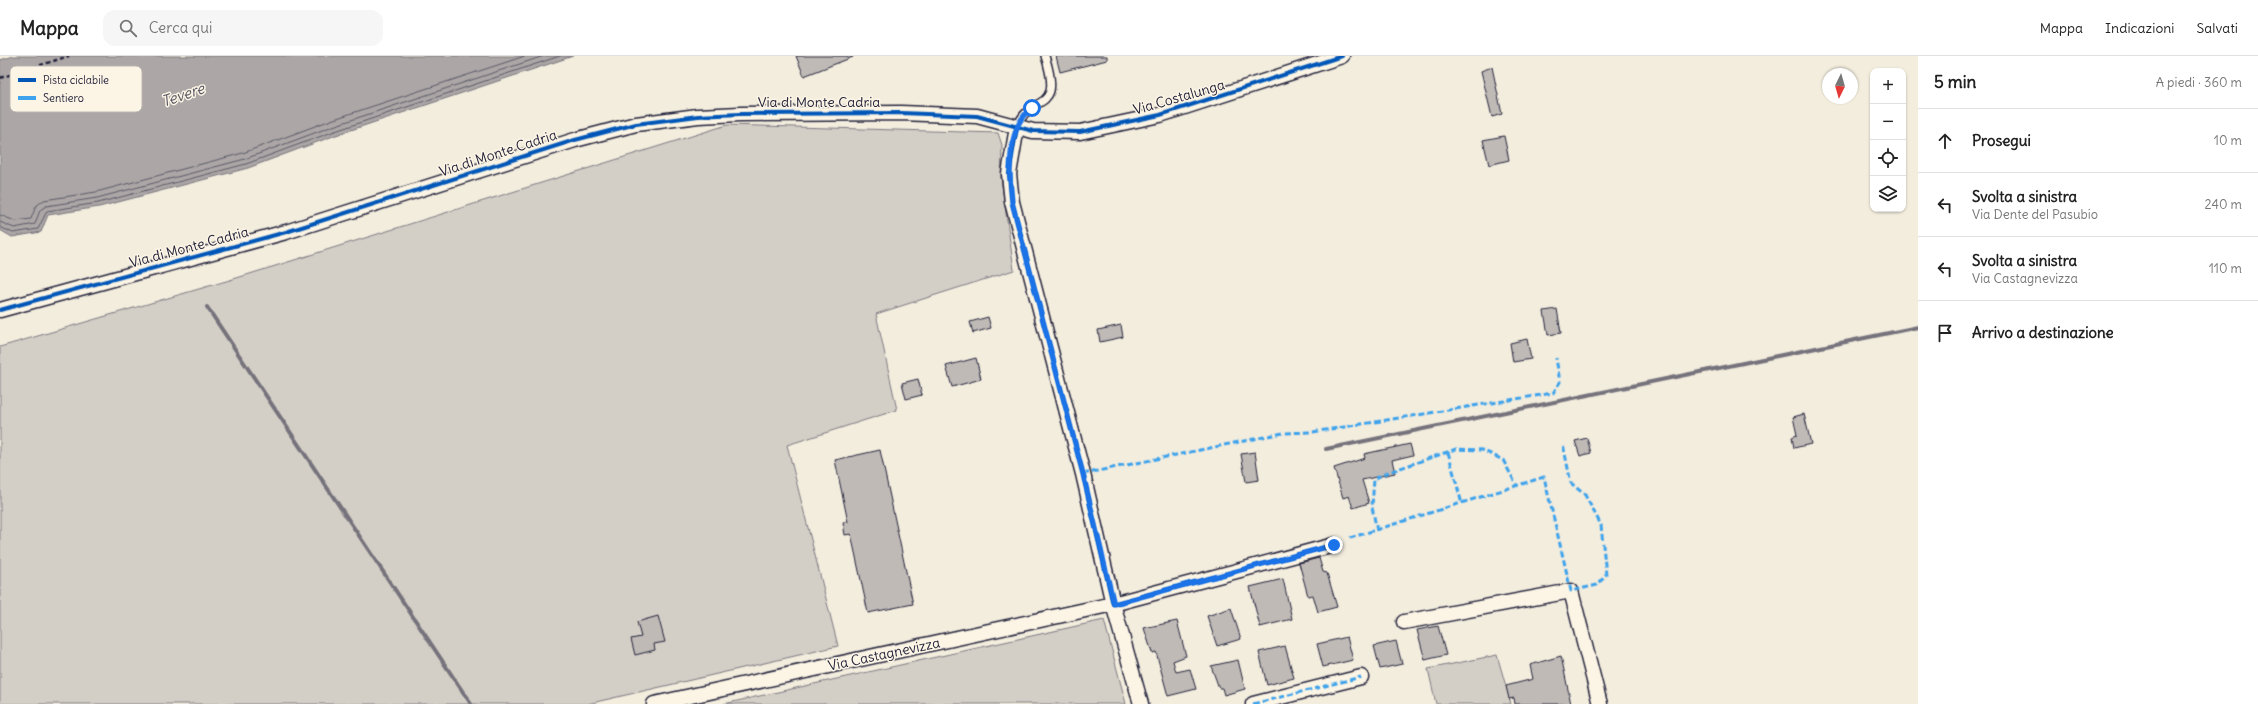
<!DOCTYPE html>
<html lang="it">
<meta charset="utf-8">
<style>
:root{--surface:#fff;--page:#f6f6f6;--text:#222;--muted:#767676;--line:#e0e0e0}
body{margin:0;font-family:Delius,sans-serif;background:var(--page);color:var(--text)}
.controls{position:absolute;right:12px;top:12px;display:grid;overflow:hidden;border-radius:8px;box-shadow:0 1px 3px #0004}
.controls button{width:36px;height:36px;display:grid;place-items:center;padding:0;border:0;border-bottom:1px solid var(--line);background:var(--surface);color:var(--text);font:20px sans-serif}
.compass{position:absolute;left:1822px;top:12px;width:36px;height:36px;border-radius:50%;background:var(--surface);box-shadow:0 1px 3px #0004;rotate:185deg}
.stop{position:absolute;width:12px;height:12px;margin:-9px;border:3px solid #1a73e8;border-radius:50%;background:#fff}
.stop.end{background:#1a73e8;border-color:#fff;box-shadow:0 1px 4px #0008}
.list{margin:0;padding:0;list-style:none}
h2{display:flex;justify-content:space-between;align-items:center;height:52px;margin:0;padding:0 16px;font-size:17px}
h2 small{font-size:13px;font-weight:400;color:var(--muted)}
.list li{display:grid;grid-template-columns:26px 1fr auto;gap:12px;align-items:center;box-sizing:border-box;height:64px;padding:0 16px;border-top:1px solid var(--line)}
.list b{display:block;font-size:15px;white-space:nowrap}
.list p{margin:0;font-size:13px;white-space:nowrap;color:var(--muted)}
.list em{font-size:13px;font-style:normal;color:var(--muted)}
.icon{flex:none;width:22px;height:22px;fill:none;stroke:currentColor;stroke-width:2;stroke-linecap:round;stroke-linejoin:round}
.map{position:relative;flex:none;width:1918px;height:648px;overflow:hidden}
header{display:flex;align-items:center;gap:24px;box-sizing:border-box;height:56px;padding:0 20px;background:var(--surface);border-bottom:1px solid var(--line)}
header strong{font-size:19px}
nav{display:flex;gap:22px;margin-inline-start:auto;font-size:14px}
.search{width:280px;height:36px;background:var(--page);display:flex;align-items:center;gap:10px;box-sizing:border-box;padding:0 14px;border-radius:12px;color:var(--muted);font-size:15px}
main{display:flex}
aside{flex:1;background:var(--surface)}
.map>svg:first-child{display:block}
.green{fill:#d4cfc6;stroke:#7b7880}
.water{fill:#aca7a6;stroke:#75727b}
.lines{fill:none;stroke-linecap:round;stroke-linejoin:round}
.shore{stroke:#595766;stroke-width:1}
.stream{stroke:#75727b;stroke-width:4}
.building{fill:#bfbab6;stroke:#22223b}
.lane-casing{stroke:#22223b;stroke-width:10}
.street-casing{stroke:#22223b;stroke-width:17}
.path{stroke:#22223b;stroke-width:2.5;stroke-dasharray:4 3;stroke-linecap:butt}
.lane{stroke:#fcf5e5;stroke-width:7}
.street{stroke:#fcf5e5;stroke-width:14}
.quiet{stroke:#3ea2ec;stroke-width:3;stroke-dasharray:6 3;stroke-linecap:butt}
.cycleway-casing{stroke:#fcf5e5;stroke-width:6}
.cycleway{stroke:#0057b8;stroke-width:4}
.route{stroke:#1a73e8;stroke-width:5}
.labels{text-anchor:middle;stroke-width:3;stroke-linejoin:round;paint-order:stroke}
.street-label{font-size:14px;fill:#22223b;stroke:#fcf5e5}
.water-label{font-size:15px;font-style:italic;fill:#525160;stroke:#fcf5e5}
.key{fill:#fcf5e5;stroke:#bbb6b2;stroke-width:1}
.key-label{font-size:11px;fill:#22223b}
</style>
<header>
<strong>Mappa</strong>
<div class="search"><svg class="icon" aria-label="search" viewBox="0 0 24 24"><circle cx="10" cy="10" r="6"/><path d="M15 15l6 6"/></svg>Cerca qui</div>
<nav><a>Mappa</a><a>Indicazioni</a><a>Salvati</a></nav>
</header>
<main>
<div class="map">
<svg width="1918" height="648" viewBox="0 0 1918 648">
<rect width="100%" height="100%" fill="#f3edde"/>
<filter id="ink" filterUnits="userSpaceOnUse"><feTurbulence type="fractalNoise" baseFrequency=".025" numOctaves="2"/><feDisplacementMap in="SourceGraphic" scale="8" xChannelSelector="R" yChannelSelector="G"/><feConvolveMatrix kernelMatrix="1 2 1 2 8 2 1 2 1" color-interpolation-filters="sRGB"/></filter>
<g filter="url(#ink)">
<g class="green">
<polygon points="727,69 998,77 1002,89 1001,122 1014,214 876,258 897,354 787,389 838,590 587,648 0,648 0,291 240,221"/>
<polygon points="1104,564 1126,648 724,648 728,647"/>
<polygon points="1497,599 1511,648 1436,648 1428,613"/>
</g>
<polygon class="water" points="14,0 573,0 336,79 248,112 99,151 48,159 41,176 12,181 0,174 0,4"/>
<g class="lines">
<g class="shore">
<polyline points="0,159 15,165 31,163 36,150 44,144 96,136 243,97 331,64 525,0"/>
<polyline points="0,166 14,172 35,168 40,154 46,150 97,142 245,103 333,70 544,0"/>
<polyline points="0,171 13,177 38,173 47,155 98,147 246,108 335,75 560,0"/>
</g>
<g class="stream">
<polyline points="207,251 471,648"/>
<polyline points="1326,393 1918,271"/>
</g>
</g>
<g class="building">
<polygon points="796,0 853,0 853,1 804,20"/>
<polygon points="1056,0 1107,0 1107,4 1060,16"/>
<polygon points="1492,11 1502,58 1492,61 1481,15"/>
<polygon points="1504,80 1509,104 1489,109 1483,84"/>
<polygon points="1557,253 1561,277 1548,279 1544,255"/>
<polygon points="988,261 991,272 973,277 970,266"/>
<polygon points="1121,269 1123,281 1100,286 1098,274"/>
<polygon points="1527,283 1531,303 1513,306 1510,287"/>
<polygon points="976,302 981,323 952,331 946,310"/>
<polygon points="918,323 922,339 906,343 902,327"/>
<polygon points="1804,358 1811,388 1794,392 1792,381 1797,379 1793,361"/>
<polygon points="1587,382 1591,397 1580,400 1575,385"/>
<polygon points="1410,388 1413,399 1392,404 1395,417 1362,424 1369,447 1353,452 1349,440 1343,442 1334,412 1365,402 1364,398"/>
<polygon points="880,394 913,548 868,557 851,478 845,479 843,467 848,466 835,404"/>
<polygon points="1255,396 1259,424 1246,426 1241,398"/>
<polygon points="1319,502 1323,516 1327,517 1337,551 1318,556 1313,539 1308,540 1299,507"/>
<polygon points="1283,523 1292,563 1260,571 1250,531"/>
<polygon points="1231,552 1241,583 1217,590 1207,560"/>
<polygon points="658,560 665,586 654,588 655,594 635,599 631,583 641,581 637,566"/>
<polygon points="1177,565 1186,600 1173,605 1176,616 1190,613 1196,633 1168,640 1156,596 1152,597 1144,572"/>
<polygon points="1438,570 1446,599 1425,604 1417,574"/>
<polygon points="1347,581 1353,604 1323,611 1317,588"/>
<polygon points="1396,585 1402,608 1380,613 1374,590"/>
<polygon points="1285,590 1294,622 1267,629 1259,596"/>
<polygon points="1561,600 1571,648 1515,648 1514,642 1509,643 1506,630 1533,623 1530,609"/>
<polygon points="1238,604 1245,633 1224,639 1222,632 1219,632 1211,610"/>
</g>
<g class="lines">
<defs>
<path id="lane" d="M1017,71c14,-36 47,-11 28,-71"/>
<g id="street">
<polyline points="1017,71 1009,118 1012,146 1083,418 1113,548 1334,489"/>
<polyline points="0,254 286,176 575,84 636,68 698,60 740,58 901,57 977,60 1033,75 1080,76 1160,59 1342,0"/>
<polyline points="1404,566 1571,535 1600,648"/>
<polyline points="654,648 1113,548 1141,648"/>
<polyline points="1253,648 1361,621"/>
</g>
</defs>
<use href="#lane" class="lane-casing"/>
<use href="#street" class="street-casing"/>
<polyline class="path" points="0,22 69,0"/>
<use href="#lane" class="lane"/>
<use href="#street" class="street"/>
<g class="quiet">
<polyline points="1448,396 1462,448"/>
<polyline points="1083,418 1283,377 1313,376 1553,337 1560,326 1556,302"/>
<polyline points="1377,475 1372,451 1374,423 1386,417 1456,393 1482,394 1503,404 1517,430"/>
<polyline points="1350,482 1544,421 1571,535 1597,529 1606,519 1601,469 1585,439 1571,427 1563,388"/>
<polyline points="1253,648 1361,621"/>
</g>
<defs>
<g id="cycleway">
<polyline points="1017,71 1009,118 1012,146 1083,418 1113,548 1334,489"/>
<polyline points="0,254 286,176 575,84 636,68 698,60 740,58 901,57 977,60 1033,75 1080,76 1160,59 1342,0"/>
</g>
</defs>
<use href="#cycleway" class="cycleway-casing"/>
<use href="#cycleway" class="cycleway"/>
</g>
</g>
<g class="lines" filter="url(#ink)">
<path class="route" d="M1032,52c-26,18 -23,66 -20,94l71,272 31,130 220,-59"/>
</g>
<g class="labels">
<g class="street-label">
<text transform="translate(1179 41) rotate(-16)" y="5">Via Costalunga</text>
<text x="819" y="51">Via di Monte Cadria</text>
<text transform="translate(498 97) rotate(-18)" y="5">Via di Monte Cadria</text>
<text transform="translate(189 191) rotate(-15)" y="5">Via di Monte Cadria</text>
<text transform="translate(884 598) rotate(-12)" y="5">Via Castagnevizza</text>
</g>
<g class="water-label">
<text transform="translate(183 39) rotate(-19)" y="5">Tevere</text>
</g>
</g>
<rect x="10" y="10" width="132" height="46" rx="6" class="key"/>
<rect x="18" y="22" width="18" height="4" fill="#0057b8"/>
<rect x="18" y="40" width="18" height="4" fill="#3ea2ec"/>
<g class="key-label">
<text x="43" y="28">Pista ciclabile</text>
<text x="43" y="46">Sentiero</text>
</g>
</svg>
<div class="controls">
<button>+</button>
<button>−</button>
<button><svg class="icon" aria-label="locate" viewBox="0 0 24 24"><circle cx="12" cy="12" r="6"/><path d="M12 2v4M12 18v4M2 12h4M18 12h4"/></svg></button>
<button><svg class="icon" aria-label="layers" viewBox="0 0 24 24"><path d="M12 4l9 5-9 5-9-5zM3 14l9 5 9-5"/></svg></button>
</div>
<svg class="compass" viewBox="-18 -18 36 36"><path d="M0-13l5 13h-10z" fill="#e53935"/><path d="M0 13l5-13h-10z" fill="#767676"/></svg>
<div class="stop" style="left:1032px;top:52px"></div>
<div class="stop end" style="left:1334px;top:489px"></div>
</div>
<aside>
<h2>5 min<small>A piedi · 360 m</small></h2>
<ul class="list">
<li><svg class="icon" aria-label="ahead" viewBox="0 0 24 24"><path d="M12 20V5M6 11l6-6 6 6"/></svg><div><b>Prosegui</b></div><em>10 m</em></li>
<li><svg class="icon" aria-label="left" viewBox="0 0 24 24"><path d="M17 20v-9H6M10 6l-5 5 5 5"/></svg><div><b>Svolta a sinistra</b><p>Via Dente del Pasubio</p></div><em>240 m</em></li>
<li><svg class="icon" aria-label="left" viewBox="0 0 24 24"><path d="M17 20v-9H6M10 6l-5 5 5 5"/></svg><div><b>Svolta a sinistra</b><p>Via Castagnevizza</p></div><em>110 m</em></li>
<li><svg class="icon" aria-label="arrive" viewBox="0 0 24 24"><path d="M6 21V4h12l-3 4 3 4H6"/></svg><div><b>Arrivo a destinazione</b></div></li>
</ul>
</aside>
</main>
